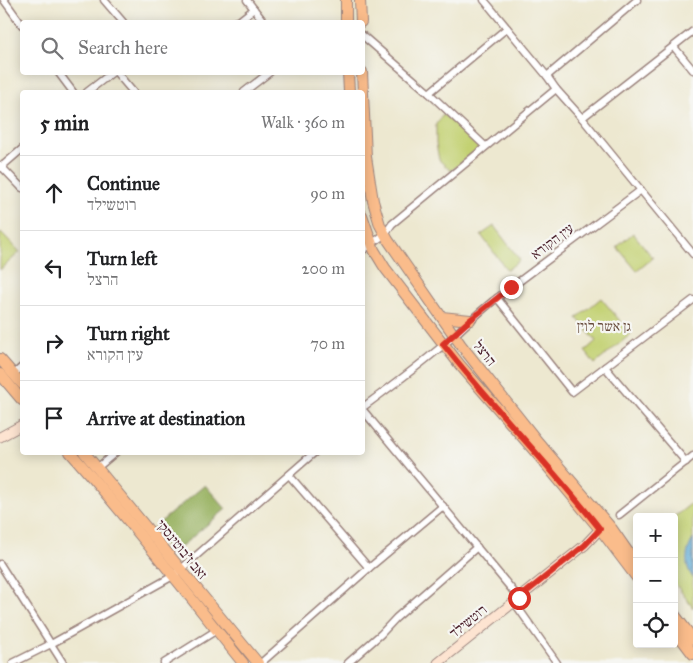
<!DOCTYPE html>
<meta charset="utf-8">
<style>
:root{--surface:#fff;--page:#f6f6f6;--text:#202124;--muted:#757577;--line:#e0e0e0}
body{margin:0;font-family:"IM FELL Great Primer","Frank Ruhl Libre",serif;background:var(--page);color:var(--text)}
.controls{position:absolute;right:15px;bottom:15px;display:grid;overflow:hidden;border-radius:5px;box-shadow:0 2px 12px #0003}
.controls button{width:45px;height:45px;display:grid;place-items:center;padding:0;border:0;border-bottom:1px solid var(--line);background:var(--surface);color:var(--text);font:25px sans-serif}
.stop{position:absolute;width:15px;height:15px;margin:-11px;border:4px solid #d93025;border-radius:50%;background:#fff}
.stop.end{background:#d93025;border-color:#fff;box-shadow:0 1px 5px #0008}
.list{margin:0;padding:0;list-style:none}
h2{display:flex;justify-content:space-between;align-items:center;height:65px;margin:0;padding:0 20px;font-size:21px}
h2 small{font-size:16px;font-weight:400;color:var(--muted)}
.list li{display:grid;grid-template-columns:32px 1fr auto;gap:15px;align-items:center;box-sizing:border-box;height:75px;padding:0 20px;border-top:1px solid var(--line)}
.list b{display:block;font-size:19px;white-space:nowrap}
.list p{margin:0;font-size:16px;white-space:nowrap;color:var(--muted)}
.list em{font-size:16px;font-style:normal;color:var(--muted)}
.icon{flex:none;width:28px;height:28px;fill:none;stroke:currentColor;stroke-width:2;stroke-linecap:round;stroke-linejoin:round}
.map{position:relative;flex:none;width:693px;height:663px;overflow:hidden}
.search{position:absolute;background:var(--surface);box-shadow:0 2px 12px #0003;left:20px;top:20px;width:345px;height:55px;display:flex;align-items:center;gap:12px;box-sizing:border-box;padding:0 18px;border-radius:5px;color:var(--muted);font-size:19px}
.panel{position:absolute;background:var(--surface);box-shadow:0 2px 12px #0003;left:20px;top:90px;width:345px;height:365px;border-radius:5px}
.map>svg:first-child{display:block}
.green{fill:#c3d172;stroke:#86784e}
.forest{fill:#9ab364;stroke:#726948}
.water{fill:#5aa9d4;stroke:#526480}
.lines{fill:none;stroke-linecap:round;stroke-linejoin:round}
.street-casing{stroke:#9c847e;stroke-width:9}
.secondary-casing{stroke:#9c847e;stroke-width:11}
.primary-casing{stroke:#9c847e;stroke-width:12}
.street{stroke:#fff;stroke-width:6}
.secondary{stroke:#fde4d1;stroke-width:9}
.primary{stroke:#fabc8b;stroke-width:10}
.route{stroke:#d93025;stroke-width:6}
.labels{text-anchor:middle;stroke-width:4.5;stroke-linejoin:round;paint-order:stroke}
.street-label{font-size:14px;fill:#4a1f2b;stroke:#f6f6f2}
.park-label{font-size:14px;fill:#684c3d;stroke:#f6f6f2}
</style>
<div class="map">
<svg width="693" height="663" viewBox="0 0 693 663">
<rect width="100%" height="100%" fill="#f6f6f2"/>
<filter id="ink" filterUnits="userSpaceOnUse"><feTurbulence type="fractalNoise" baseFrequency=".02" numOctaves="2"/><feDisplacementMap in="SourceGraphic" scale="10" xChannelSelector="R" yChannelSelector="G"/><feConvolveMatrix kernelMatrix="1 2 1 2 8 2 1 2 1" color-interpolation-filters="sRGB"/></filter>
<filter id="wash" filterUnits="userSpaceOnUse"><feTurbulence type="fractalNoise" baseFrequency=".0096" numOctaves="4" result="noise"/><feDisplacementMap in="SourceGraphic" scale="20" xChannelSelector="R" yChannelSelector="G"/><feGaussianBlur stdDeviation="1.12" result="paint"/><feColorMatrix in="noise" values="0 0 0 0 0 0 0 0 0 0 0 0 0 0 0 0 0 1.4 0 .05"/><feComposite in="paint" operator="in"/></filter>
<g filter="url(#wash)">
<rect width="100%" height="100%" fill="#ede8d0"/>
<g class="green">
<polygon points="443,115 457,124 480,147 451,171 439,160 436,143 436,124"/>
<polygon points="494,226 520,260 507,270 481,235"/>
<polygon points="1,232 20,252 0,270 0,234"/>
<polygon points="633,233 653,258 637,271 617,247"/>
<polygon points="601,298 631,334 595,364 585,351 596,341 577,318"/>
<polygon points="693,502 693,608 674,582 674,517"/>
</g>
<polygon class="forest" points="205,485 226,509 172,554 152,529"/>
<path class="water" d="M693,539v39c-9,-13 -8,-25 0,-39z"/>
</g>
<g filter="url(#ink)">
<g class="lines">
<defs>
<g id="street">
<polyline points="4,0 22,25"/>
<polyline points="104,0 123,22"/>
<polyline points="247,0 264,22"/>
<polyline points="484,0 547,76 556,89 582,118 693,254"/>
<polyline points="235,22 240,20 254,9"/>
<polyline points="362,35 429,93 485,146"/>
<polyline points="674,47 693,70"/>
<polyline points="58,72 73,92"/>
<polyline points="116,72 133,92"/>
<polyline points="547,76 637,0"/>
<polyline points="87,92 113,72"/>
<polyline points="244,92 270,72"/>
<polyline points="429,93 507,28"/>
<polyline points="582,118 693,31"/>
<polyline points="0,165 22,188"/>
<polyline points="0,168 22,149"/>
<polyline points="362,251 385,234 392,224 556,89"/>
<polyline points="497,298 572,392 693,300"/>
<polyline points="605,367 686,462"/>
<polyline points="14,374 22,367"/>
<path d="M362,408c32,-24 64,-47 93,-73 12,-12 25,-23 38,-34l148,-111"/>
<polyline points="362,409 519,598"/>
<polyline points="97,468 116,452"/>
<polyline points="289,475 369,568"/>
<polyline points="619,515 693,456"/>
<polyline points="0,564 63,663"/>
<polyline points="514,602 557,663"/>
<polyline points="13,663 51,644 173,576 315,452"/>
<polyline points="164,663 217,630"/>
<polyline points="261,663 369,568 443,506"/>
<polyline points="348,663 381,634 396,618 477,547"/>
</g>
<g id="secondary">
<polyline points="0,437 22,425"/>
<polyline points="438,663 585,545 600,529"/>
</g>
<g id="primary">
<polyline points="346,0 346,22"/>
<polyline points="360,0 361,22"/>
<polyline points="348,72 349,92"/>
<polyline points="362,72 366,157 373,201 380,225 388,240 461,345 538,442 612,529 637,565"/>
<polyline points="362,215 374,250 385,268 439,338 460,365 538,455 603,533 637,578"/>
<polyline points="442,317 470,320"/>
<polyline points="0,359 22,384"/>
<polyline points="0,374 22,400"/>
<path d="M70,452c60,68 116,140 173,211"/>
<polyline points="84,452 258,663"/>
<polyline points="674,614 693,639"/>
<polyline points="674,629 693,654"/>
</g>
</defs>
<use href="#street" class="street-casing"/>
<use href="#secondary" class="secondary-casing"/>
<use href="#primary" class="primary-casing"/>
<use href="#street" class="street"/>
<use href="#secondary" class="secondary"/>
<use href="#primary" class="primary"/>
</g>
</g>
<g class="lines" filter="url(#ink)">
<path class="route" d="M511,287l-41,33 -27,24c50,64 107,121 157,185l-15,16 -66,53"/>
</g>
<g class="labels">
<g class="street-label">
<text transform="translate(552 241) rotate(-37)" y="5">עין הקורא</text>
<text transform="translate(485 353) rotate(52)" y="5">הרצל</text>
<text transform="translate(182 549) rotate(51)" y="5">זאב ז'בוטינסקי</text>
<text transform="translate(468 621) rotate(-39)" y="5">רוטשילד</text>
</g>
<g class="park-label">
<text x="604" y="331">גן אשר לוין</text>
</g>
</g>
</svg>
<div class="controls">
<button>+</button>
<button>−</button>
<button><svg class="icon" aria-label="locate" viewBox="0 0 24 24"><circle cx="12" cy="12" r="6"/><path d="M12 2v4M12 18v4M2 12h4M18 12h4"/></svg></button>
</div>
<div class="stop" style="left:519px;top:598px"></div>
<div class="stop end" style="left:511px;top:287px"></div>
<div class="search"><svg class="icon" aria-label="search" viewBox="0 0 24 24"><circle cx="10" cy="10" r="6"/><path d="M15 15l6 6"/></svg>Search here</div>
<section class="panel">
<h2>5 min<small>Walk · 360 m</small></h2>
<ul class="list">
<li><svg class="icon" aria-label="ahead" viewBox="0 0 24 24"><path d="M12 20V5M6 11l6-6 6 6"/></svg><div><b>Continue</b><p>רוטשילד</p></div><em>90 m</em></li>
<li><svg class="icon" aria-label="left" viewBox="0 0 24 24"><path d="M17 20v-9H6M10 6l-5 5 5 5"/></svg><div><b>Turn left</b><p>הרצל</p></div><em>200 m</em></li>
<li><svg class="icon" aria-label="right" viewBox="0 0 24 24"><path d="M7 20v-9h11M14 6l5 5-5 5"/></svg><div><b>Turn right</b><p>עין הקורא</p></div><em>70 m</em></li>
<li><svg class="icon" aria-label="arrive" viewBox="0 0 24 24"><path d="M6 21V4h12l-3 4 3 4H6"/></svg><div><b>Arrive at destination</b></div></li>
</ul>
</section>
</div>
